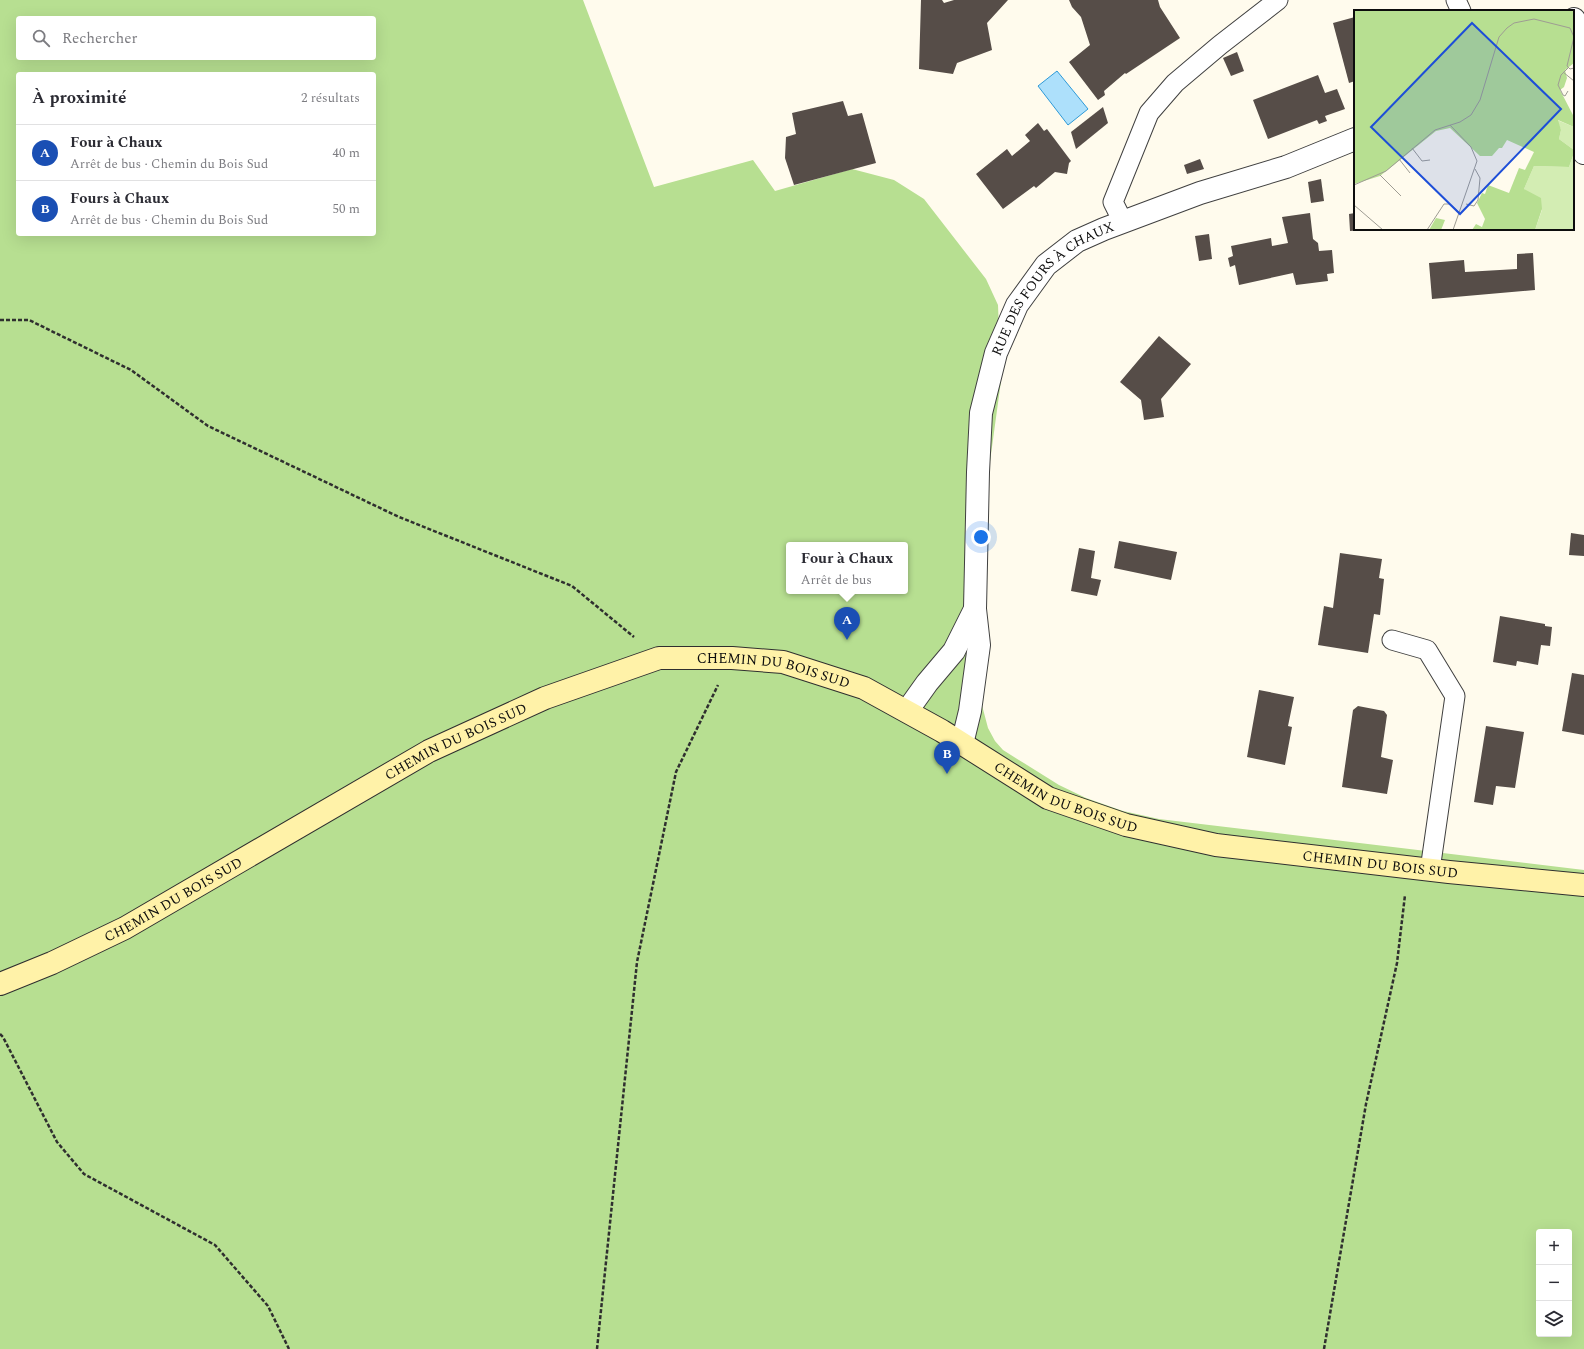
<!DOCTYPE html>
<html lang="fr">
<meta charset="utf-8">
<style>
:root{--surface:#fff;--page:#f7f7f7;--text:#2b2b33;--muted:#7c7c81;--line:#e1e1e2;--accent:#0f766e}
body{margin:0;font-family:Spectral,serif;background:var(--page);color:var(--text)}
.controls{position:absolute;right:12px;bottom:12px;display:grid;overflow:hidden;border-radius:4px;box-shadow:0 4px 16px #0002}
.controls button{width:36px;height:36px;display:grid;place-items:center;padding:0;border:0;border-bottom:1px solid var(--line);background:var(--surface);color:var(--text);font:20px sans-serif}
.you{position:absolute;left:981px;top:537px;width:14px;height:14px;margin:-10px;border:3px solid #fff;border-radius:50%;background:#1a73e8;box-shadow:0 0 0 6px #1a73e833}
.badge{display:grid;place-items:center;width:26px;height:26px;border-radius:50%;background:var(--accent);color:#fff;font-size:13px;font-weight:700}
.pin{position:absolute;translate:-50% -33px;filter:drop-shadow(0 1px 2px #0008)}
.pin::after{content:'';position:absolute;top:21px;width:14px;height:12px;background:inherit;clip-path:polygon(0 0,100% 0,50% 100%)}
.popup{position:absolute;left:786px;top:542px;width:122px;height:52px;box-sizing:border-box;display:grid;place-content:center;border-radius:4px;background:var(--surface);filter:drop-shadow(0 1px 3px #0005);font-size:13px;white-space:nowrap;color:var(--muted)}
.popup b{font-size:15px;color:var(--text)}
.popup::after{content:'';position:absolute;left:50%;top:100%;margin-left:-8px;border:8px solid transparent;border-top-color:var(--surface)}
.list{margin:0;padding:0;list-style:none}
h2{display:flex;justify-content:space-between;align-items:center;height:52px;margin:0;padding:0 16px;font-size:17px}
h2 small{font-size:13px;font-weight:400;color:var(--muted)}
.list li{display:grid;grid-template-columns:26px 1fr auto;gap:12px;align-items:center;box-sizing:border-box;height:56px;padding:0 16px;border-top:1px solid var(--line)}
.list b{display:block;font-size:15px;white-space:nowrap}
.list p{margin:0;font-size:13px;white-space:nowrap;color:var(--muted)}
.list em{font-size:13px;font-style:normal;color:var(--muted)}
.icon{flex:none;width:22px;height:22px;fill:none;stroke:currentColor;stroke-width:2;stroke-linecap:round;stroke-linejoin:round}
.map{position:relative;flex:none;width:1584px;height:1349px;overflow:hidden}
.search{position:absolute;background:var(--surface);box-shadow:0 4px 16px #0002;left:16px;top:16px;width:360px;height:44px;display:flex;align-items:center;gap:10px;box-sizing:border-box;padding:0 14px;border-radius:4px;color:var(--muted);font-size:15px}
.panel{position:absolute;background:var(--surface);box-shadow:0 4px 16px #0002;left:16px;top:72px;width:360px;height:164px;border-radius:4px}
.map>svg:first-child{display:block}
.forest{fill:#b7df91;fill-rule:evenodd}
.water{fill:#ade0fb;stroke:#2e9ad8}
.building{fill:#564d48}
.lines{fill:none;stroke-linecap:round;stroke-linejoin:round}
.lane-casing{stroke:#404040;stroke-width:21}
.street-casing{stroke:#404040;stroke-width:24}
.secondary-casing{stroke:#2f2f2f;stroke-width:24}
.path{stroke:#2f2f2f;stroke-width:2.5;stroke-dasharray:4 2;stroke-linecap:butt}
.lane{stroke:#fff;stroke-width:19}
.street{stroke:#fff;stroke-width:22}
.secondary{stroke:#fff2a8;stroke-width:22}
.labels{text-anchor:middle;stroke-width:4;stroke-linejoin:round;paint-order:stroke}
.street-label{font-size:14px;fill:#0d0d0d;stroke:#fff}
.inset-road{fill:none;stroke:#9e9c93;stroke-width:1}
.view{fill:#1d4ed8;fill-opacity:0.15;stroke:#1d4ed8;stroke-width:2}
.inset-edge{fill:none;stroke:#0d0d0d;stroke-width:2}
</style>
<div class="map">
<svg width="1584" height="1349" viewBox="0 0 1584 1349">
<rect width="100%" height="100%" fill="#fffbed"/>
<path class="forest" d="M0,0h583l71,187 99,-27 22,31 77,-22 42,11 30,19 62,80 12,26 3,76 -19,139 -3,174 9,34 7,13 8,9 56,35 27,13 37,13 36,8 425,51v479h-1584zM18,18h356v40h-356zM18,74h356v160h-356zM789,545h116v46h-116zM1539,1232h30v102h-30z"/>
<polygon class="water" points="1057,71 1088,109 1068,125 1038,86"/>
<g class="building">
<polygon points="921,0 942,0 944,3 954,0 1008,0 987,23 992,50 957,63 953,74 919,69"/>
<polygon points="1069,0 1158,0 1160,7 1180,38 1126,74 1125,73 1104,91 1105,95 1098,100 1069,62 1090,45 1081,17 1072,7"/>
<polygon points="1355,17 1355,81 1349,83 1333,23"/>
<polygon points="1237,52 1244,71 1231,76 1223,58"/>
<polygon points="1318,75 1325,93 1337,89 1345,109 1325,116 1327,121 1319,124 1317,120 1268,139 1253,100"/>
<polygon points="843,101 848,116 862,113 876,163 794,185 785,158 786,137 796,134 792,113"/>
<polygon points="1103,107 1108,123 1076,149 1071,132"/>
<polygon points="1038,123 1044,131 1047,129 1071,161 1069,163 1067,174 1055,172 1036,188 1034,186 1003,209 976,174 1007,149 1012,156 1030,141 1025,135"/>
<polygon points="1200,159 1204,169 1187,174 1184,165"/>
<polygon points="1321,179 1324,201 1311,203 1308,182"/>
<polygon points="1310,213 1313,239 1318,243 1319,251 1332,250 1334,273 1327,274 1328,281 1296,285 1293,273 1239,285 1235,265 1230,267 1228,258 1233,256 1231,246 1271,238 1272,246 1288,243 1282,217"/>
<polygon points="1355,213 1355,229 1364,230 1350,231 1349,214"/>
<polygon points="1209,234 1212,259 1199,261 1195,236"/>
<polygon points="1533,253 1535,290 1432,299 1429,263 1464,260 1465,272 1517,269 1517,254"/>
<polygon points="1159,336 1191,364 1161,399 1164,417 1144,420 1141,400 1120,382"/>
<polygon points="1571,533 1584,535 1584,556 1569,555"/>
<polygon points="1119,541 1177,552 1171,580 1114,568"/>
<polygon points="1079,548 1095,551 1091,578 1101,580 1097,596 1071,591"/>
<polygon points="1340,553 1382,559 1379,578 1384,579 1380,615 1374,614 1368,653 1318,645 1324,606 1333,608"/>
<polygon points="1500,616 1545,624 1545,626 1552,627 1550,646 1541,645 1538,665 1517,661 1516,666 1493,662"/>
<polygon points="1572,673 1584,675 1584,735 1562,731"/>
<polygon points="1259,690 1294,697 1288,726 1292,727 1285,765 1247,757"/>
<polygon points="1358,706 1384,711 1387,715 1381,757 1393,760 1387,794 1342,787 1353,710"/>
<polygon points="1486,726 1524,732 1515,788 1496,786 1493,805 1474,802"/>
</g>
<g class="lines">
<defs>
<g id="lane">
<polyline points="1456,0 1461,11"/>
<polyline points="1123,222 1113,202 1149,113 1175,83 1220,45 1278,0"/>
<polyline points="1392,640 1427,650 1455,696 1430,870"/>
</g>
<g id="street">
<polyline points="1574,19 1583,38 1582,74 1575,102 1575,126 1582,149 1584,153"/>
<polyline points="907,711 927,683 954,651 975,609"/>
<path id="s1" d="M962,744l8,-33 9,-66 -4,-36 3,-137 3,-59 15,-60 21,-48 29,-40 31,-24 27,-12 96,-36 86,-26 69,-28"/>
</g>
<g id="secondary">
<path id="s2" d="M0,984l52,-21 73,-35 304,-177 116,-53 114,-40h73l51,4 81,26 78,43 106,67 78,27 90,20 233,27 135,13"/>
</g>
</defs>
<use href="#lane" class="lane-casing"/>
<use href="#street" class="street-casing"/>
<use href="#secondary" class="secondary-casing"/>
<g class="path">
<polyline points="0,320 29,320 131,370 208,426 399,517 572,586 634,637"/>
<polyline points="0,1034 3,1037 57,1142 84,1174 215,1245 268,1306 289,1349"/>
<polyline points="597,1349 637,962 676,772 718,685"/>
<polyline points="1324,1349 1366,1104 1397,963 1405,895"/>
</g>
<use href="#lane" class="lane"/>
<use href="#street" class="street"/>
<use href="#secondary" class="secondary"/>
</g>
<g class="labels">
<g class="street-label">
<text dy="5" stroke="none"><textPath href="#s1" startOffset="484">RUE DES FOURS À CHAUX</textPath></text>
<text dy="5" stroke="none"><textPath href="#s2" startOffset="853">CHEMIN DU BOIS SUD</textPath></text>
<text dy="5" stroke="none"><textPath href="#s2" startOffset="517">CHEMIN DU BOIS SUD</textPath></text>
<text dy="5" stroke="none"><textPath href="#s2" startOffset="1177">CHEMIN DU BOIS SUD</textPath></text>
<text dy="5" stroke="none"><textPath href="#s2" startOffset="1501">CHEMIN DU BOIS SUD</textPath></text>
<text dy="5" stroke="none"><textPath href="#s2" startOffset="193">CHEMIN DU BOIS SUD</textPath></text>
</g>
</g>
<g transform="translate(1354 10)">
<rect width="220" height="220" fill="#fffbed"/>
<path d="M203,110l17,7v23l-15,-11 2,-9zM220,143v77h-39l7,-20 -18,-21 10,-23 35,1z" fill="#d3edb3"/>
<path d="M0,0h220v53l-9,7 2,8 -3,9 -4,3 14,27v10l-16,-7 3,10 -2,9 15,11v3l-5,14 -35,-1 -10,23 17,9 1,11 -7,21h-63l4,-6 6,3 3,-8 -8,-16 5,-10 3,1 3,-9 21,8 10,-25 6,2 9,-18 -27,-12 -5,8h-3l-7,8h-12l-30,-28 -14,3 -56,45 -26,8zM82,208l9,2 -4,10h-12z" fill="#b7df91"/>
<path class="inset-road" d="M214,58l-7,7 -3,10 5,10 2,1 3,-5M209,62l11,9M96,115l21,22 6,14 -24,69M58,138l10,13 8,-1M45,149l11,14M26,165l21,21M0,175l32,-14 49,-41 25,-8 11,-7 9,-15 19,-63 8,-9 7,-5 20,-4 36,9 4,9 -7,29 3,3 4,-1M112,194l8,2 4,-6 2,-22 -5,-9M0,195l29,25M73,220l17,-26h6l9,8"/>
<path class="view" d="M118,13l89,86 -101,105 -89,-87z"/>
<rect width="220" height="220" class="inset-edge"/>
</g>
</svg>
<div class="controls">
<button>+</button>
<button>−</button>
<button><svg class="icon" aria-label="layers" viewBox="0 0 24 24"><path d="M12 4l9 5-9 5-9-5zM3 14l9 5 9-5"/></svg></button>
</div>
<div class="you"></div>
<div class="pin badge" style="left:847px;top:640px;background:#1a4fb4">A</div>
<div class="popup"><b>Four à Chaux</b>Arrêt de bus</div>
<div class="pin badge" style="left:947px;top:774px;background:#1a4fb4">B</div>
<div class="search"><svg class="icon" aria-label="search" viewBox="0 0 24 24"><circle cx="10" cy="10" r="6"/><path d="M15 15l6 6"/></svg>Rechercher</div>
<section class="panel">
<h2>À proximité<small>2 résultats</small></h2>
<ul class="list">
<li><span class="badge" style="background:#1a4fb4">A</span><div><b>Four à Chaux</b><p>Arrêt de bus · Chemin du Bois Sud</p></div><em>40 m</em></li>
<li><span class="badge" style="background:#1a4fb4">B</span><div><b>Fours à Chaux</b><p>Arrêt de bus · Chemin du Bois Sud</p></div><em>50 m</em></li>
</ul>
</section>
</div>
